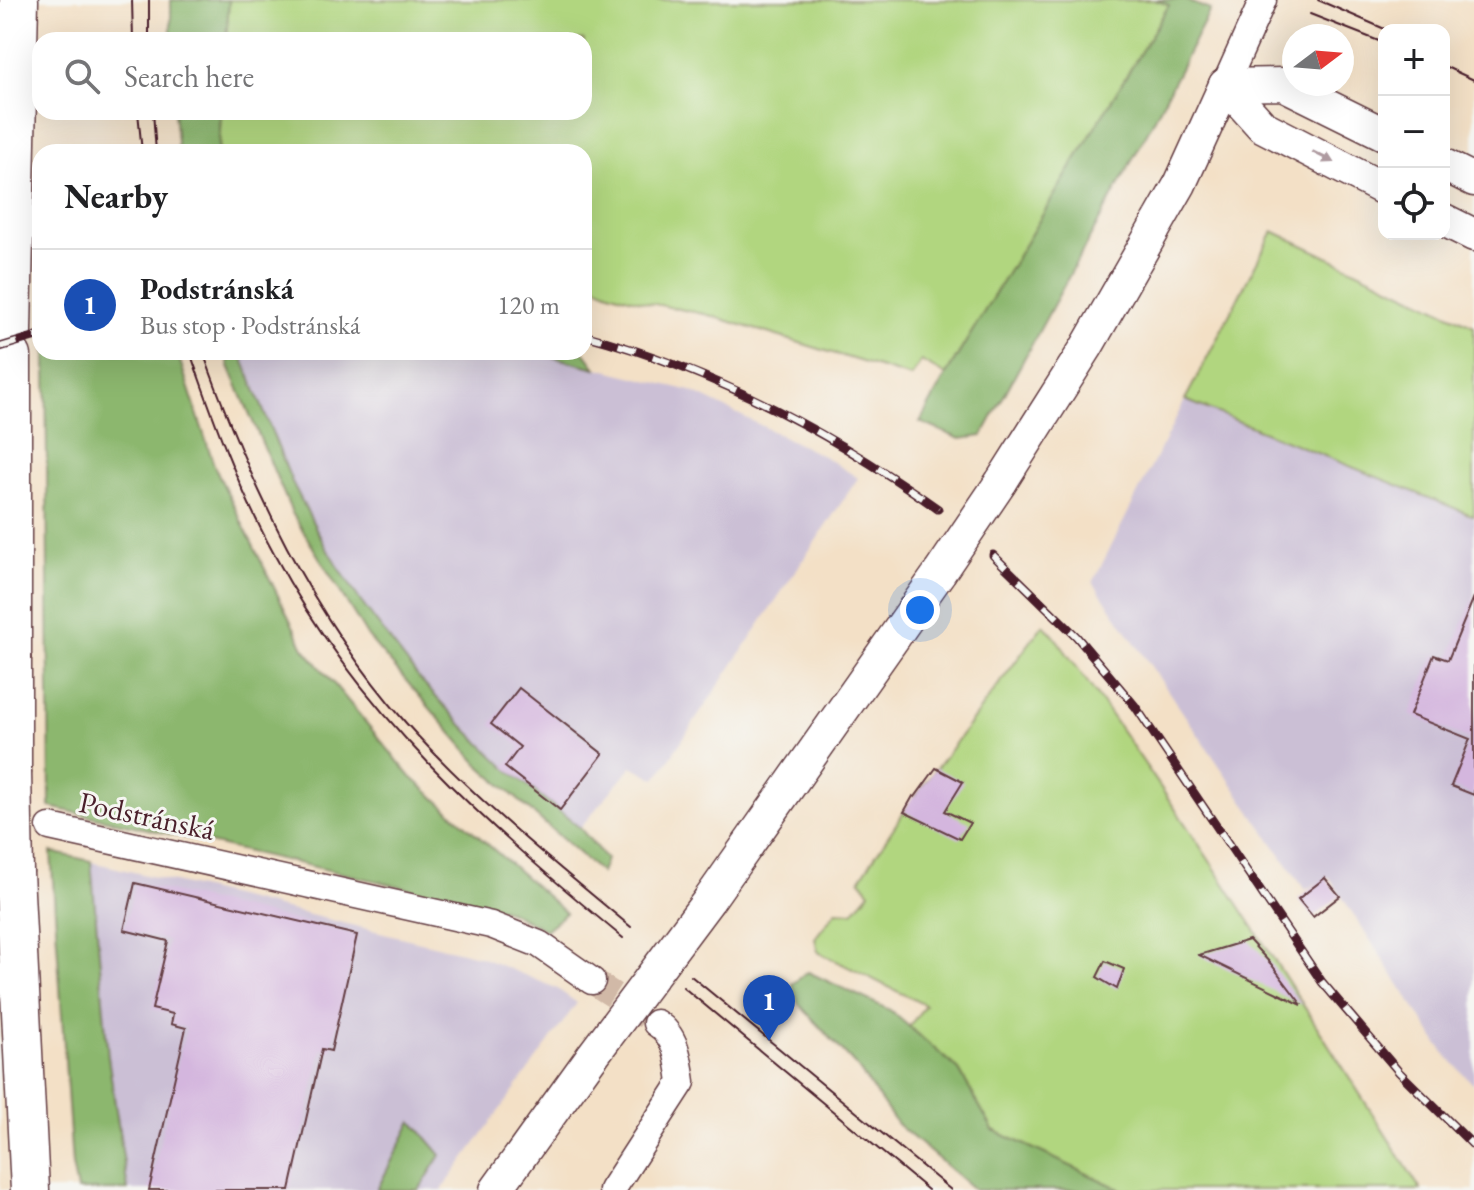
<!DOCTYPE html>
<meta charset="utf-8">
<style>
:root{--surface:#fff;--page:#f6f6f6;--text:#202124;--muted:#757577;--line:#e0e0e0;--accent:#d1495b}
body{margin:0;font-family:"EB Garamond",serif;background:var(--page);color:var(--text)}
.controls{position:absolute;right:24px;top:24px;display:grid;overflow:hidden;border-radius:16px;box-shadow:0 8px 32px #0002}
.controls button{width:72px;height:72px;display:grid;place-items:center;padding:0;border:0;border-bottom:2px solid var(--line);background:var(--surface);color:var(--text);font:40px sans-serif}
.compass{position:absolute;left:1282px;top:24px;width:72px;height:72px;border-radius:50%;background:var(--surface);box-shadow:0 8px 32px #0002;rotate:74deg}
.you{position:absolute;left:920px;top:610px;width:28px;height:28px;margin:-20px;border:6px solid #fff;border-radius:50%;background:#1a73e8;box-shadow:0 0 0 12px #1a73e833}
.badge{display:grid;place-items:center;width:52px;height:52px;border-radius:50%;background:var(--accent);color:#fff;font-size:26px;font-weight:700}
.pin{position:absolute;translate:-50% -66px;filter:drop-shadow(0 2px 4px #0008)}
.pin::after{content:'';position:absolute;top:42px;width:28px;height:24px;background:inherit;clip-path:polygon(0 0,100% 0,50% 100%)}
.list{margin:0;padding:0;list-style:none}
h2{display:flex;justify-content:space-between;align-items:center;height:104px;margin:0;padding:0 32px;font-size:34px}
h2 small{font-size:26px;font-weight:400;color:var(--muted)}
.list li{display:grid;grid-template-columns:52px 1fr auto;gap:24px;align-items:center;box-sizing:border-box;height:112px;padding:0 32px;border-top:2px solid var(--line)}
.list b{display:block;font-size:30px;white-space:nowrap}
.list p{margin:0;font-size:26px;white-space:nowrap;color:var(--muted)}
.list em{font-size:26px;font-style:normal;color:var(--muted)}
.icon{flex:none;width:44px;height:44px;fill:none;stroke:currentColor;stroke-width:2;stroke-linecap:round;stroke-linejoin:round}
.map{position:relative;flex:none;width:1474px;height:1190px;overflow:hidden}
.search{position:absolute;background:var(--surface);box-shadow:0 8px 32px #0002;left:32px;top:32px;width:560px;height:88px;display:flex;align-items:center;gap:20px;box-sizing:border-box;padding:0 28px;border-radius:24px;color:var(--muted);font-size:30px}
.panel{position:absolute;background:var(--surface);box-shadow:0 8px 32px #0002;left:32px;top:144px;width:560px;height:216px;border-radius:24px}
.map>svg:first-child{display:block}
.industrial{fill:#cbbfd5}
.green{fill:#b1d67f;stroke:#7e7a55;stroke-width:2}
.forest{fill:#8cb76e;stroke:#6b6b4c;stroke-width:2}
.building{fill:#d4b6de}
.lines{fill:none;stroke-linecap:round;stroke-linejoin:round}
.minor-tunnel{stroke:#d1b9a7;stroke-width:26;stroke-dasharray:26 13;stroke-linecap:butt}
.minor-casing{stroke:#633c42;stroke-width:29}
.major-casing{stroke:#633c42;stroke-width:35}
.highway-casing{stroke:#633c42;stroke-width:41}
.minor{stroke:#fff;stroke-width:26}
.major{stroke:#fff;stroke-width:32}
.highway{stroke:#fff;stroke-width:38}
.tram{stroke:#4a1f2b;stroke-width:2}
.rail-casing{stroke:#4a1f2b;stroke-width:9}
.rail{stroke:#f6f6f2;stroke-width:6;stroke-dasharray:18;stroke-linecap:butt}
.major-bridge-casing{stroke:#633c42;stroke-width:35;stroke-linecap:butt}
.highway-bridge-casing{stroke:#633c42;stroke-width:41;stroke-linecap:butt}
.major-bridge{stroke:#fff;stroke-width:32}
.highway-bridge{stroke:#fff;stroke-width:38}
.oneway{fill:#ae9aa0}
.labels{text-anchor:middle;stroke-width:6;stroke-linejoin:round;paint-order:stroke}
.street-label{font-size:30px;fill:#4a1f2b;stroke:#f6f6f2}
</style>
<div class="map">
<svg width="1474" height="1190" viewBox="0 0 1474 1190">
<rect width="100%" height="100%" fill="#f6f6f2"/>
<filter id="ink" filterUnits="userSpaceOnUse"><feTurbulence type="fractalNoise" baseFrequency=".0125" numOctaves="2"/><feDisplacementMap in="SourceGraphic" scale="16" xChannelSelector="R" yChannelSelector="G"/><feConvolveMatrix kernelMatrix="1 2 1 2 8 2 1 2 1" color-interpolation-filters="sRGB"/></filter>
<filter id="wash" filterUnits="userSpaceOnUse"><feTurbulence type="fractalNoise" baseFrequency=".006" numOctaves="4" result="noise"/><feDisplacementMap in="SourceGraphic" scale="32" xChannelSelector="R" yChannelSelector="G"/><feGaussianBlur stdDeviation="1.8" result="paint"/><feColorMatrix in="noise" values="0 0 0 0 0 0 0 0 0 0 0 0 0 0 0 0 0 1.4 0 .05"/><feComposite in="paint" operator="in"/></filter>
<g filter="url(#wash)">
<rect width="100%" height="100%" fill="#f3e0c6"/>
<g class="industrial">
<polygon points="254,352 519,352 545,355 691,391 827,458 858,478 656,779 632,766 580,828 505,767 466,729 421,681 361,602 325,546 292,482 241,353"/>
<polygon points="1185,400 1474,516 1474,1085 1444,1053 1329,877 1305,890 1093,582"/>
<polygon points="51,852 478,956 556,988 577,1003 442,1190 77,1190 72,1165"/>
</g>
<g class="green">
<path d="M229,0h926l15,5 -224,370 -25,-14 -10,16c-66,-20 -132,-41 -199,-61 -34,-9 -103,-16 -128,-38v-126h-365l2,-40h363v-72h-358z"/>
<polygon points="1273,231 1474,326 1474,516 1185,400"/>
<path d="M1043,625l9,8c132,180 249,369 369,557h-300l-128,-60 -34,-60 -51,-42 17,-23 -107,-53 -3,-14 21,-27 17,1 17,-20 -10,-13 44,-67z"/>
</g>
<g class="forest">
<polygon points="171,0 229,0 226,40 171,40"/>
<polygon points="1155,0 1185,0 1210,10 1154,120 982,436 960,439 920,422 946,375 1169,5"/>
<polygon points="174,112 221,112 218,152 178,152"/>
<polygon points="46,352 177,352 215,468 304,648 411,777 566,913 545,930 509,911 50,807"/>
<polygon points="226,352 254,352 241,354 292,482 325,546 361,602 421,681 466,729 505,767 580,828 606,859 601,873 481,767 368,637 292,513 229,366"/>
<polygon points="519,352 584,352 596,368 545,355"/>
<polygon points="51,852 91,861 108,1057 128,1190 77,1190 72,1165"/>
<polygon points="808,972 890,1010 959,1070 993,1130 1122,1190 975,1190 897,1124 857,1067 798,1003 792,984"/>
<polygon points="412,1121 441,1155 419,1190 377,1190"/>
</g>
<g id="blocks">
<g class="building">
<polygon points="1474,597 1474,795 1451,786 1470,739 1410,715 1434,655 1448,660"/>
<polygon points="519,688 603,754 560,810 505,767 520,747 491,724"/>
<polygon points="936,768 963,782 945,811 970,823 960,839 904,812 913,796 915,797"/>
<polygon points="1325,878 1340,896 1313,917 1298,899"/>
<polygon points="135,883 357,935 331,1051 322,1049 290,1190 149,1190 186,1028 171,1024 173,1014 152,1009 168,941 124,930"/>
<polygon points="1249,940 1271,964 1302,1005 1199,955"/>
<polygon points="1105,961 1124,969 1117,989 1097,977"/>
</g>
</g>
</g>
<g filter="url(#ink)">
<use href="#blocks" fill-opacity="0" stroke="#633c42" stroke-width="2"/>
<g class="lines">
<polyline class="minor-tunnel" points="592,981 646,1016"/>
<defs>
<g id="minor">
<polyline points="1225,85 1263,0"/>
<polyline points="50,827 491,925 539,944 592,981"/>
<path d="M612,1190l70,-108c-3,-22 -6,-47 -26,-59"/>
</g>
<g id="major">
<polyline points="1225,85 1262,126 1384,189"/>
<polyline points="1225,85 1283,84 1384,134"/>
<polyline points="1444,165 1474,180"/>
<polyline points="1444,220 1474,235"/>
<polyline points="1001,482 1086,348 1180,184 1225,85"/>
<polyline points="709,900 940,572"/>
<polyline points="496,1190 593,1055"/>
</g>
<g id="highway">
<polyline points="12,331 19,0"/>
<polyline points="12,356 12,771"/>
<polyline points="14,873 30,1190"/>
</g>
</defs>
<use href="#minor" class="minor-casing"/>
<use href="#major" class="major-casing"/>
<use href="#highway" class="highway-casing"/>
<use href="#minor" class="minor"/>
<use href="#major" class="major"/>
<use href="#highway" class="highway"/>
<g class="tram">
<polyline points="132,0 133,40"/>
<polyline points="149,0 149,40"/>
<polyline points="1318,0 1387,30"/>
<polyline points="1310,14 1384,43"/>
<polyline points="1444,66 1474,80"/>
<polyline points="138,112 142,152"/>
<polyline points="153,112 156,152"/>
<path d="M190,352c24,69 49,138 84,202 86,161 210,269 349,384"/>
<path d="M203,352c48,134 108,263 203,371 68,76 147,139 225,204"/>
<polyline points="691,976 951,1190"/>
<polyline points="683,987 928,1190"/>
</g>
<defs>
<g id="rail">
<path d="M584,335c129,35 245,96 354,174"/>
<polyline points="0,347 40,335"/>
<polyline points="993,555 1076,636 1135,706 1322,982 1399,1072 1474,1146"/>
</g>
</defs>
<use href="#rail" class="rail-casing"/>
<use href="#rail" class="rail"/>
<defs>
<g id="major-bridge">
<polyline points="940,572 1001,482"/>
<polyline points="593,1055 709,900"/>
</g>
<polyline id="highway-bridge" points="12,771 14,873"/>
</defs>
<use href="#major-bridge" class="major-bridge-casing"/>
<use href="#highway-bridge" class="highway-bridge-casing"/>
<use href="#major-bridge" class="major-bridge"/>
<use href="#highway-bridge" class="highway-bridge"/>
</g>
<defs><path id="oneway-solid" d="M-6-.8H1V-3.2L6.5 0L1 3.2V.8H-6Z" transform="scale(2)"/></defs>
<use class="oneway" href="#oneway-solid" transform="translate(1323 157) rotate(27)"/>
</g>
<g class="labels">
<g class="street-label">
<text transform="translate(147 816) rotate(12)" y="10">Podstránská</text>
</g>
</g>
</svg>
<div class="controls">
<button>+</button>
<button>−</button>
<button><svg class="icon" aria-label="locate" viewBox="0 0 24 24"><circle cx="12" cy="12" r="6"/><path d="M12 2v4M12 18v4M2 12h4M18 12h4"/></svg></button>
</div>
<svg class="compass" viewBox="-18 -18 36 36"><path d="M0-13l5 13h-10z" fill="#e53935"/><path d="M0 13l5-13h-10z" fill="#757577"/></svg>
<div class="you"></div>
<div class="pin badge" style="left:769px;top:1041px;background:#1a4fb4">1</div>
<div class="search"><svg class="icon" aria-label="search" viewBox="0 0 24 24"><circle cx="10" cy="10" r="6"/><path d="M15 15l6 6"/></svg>Search here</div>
<section class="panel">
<h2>Nearby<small></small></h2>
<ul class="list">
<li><span class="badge" style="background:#1a4fb4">1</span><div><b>Podstránská</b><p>Bus stop · Podstránská</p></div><em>120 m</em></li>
</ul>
</section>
</div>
